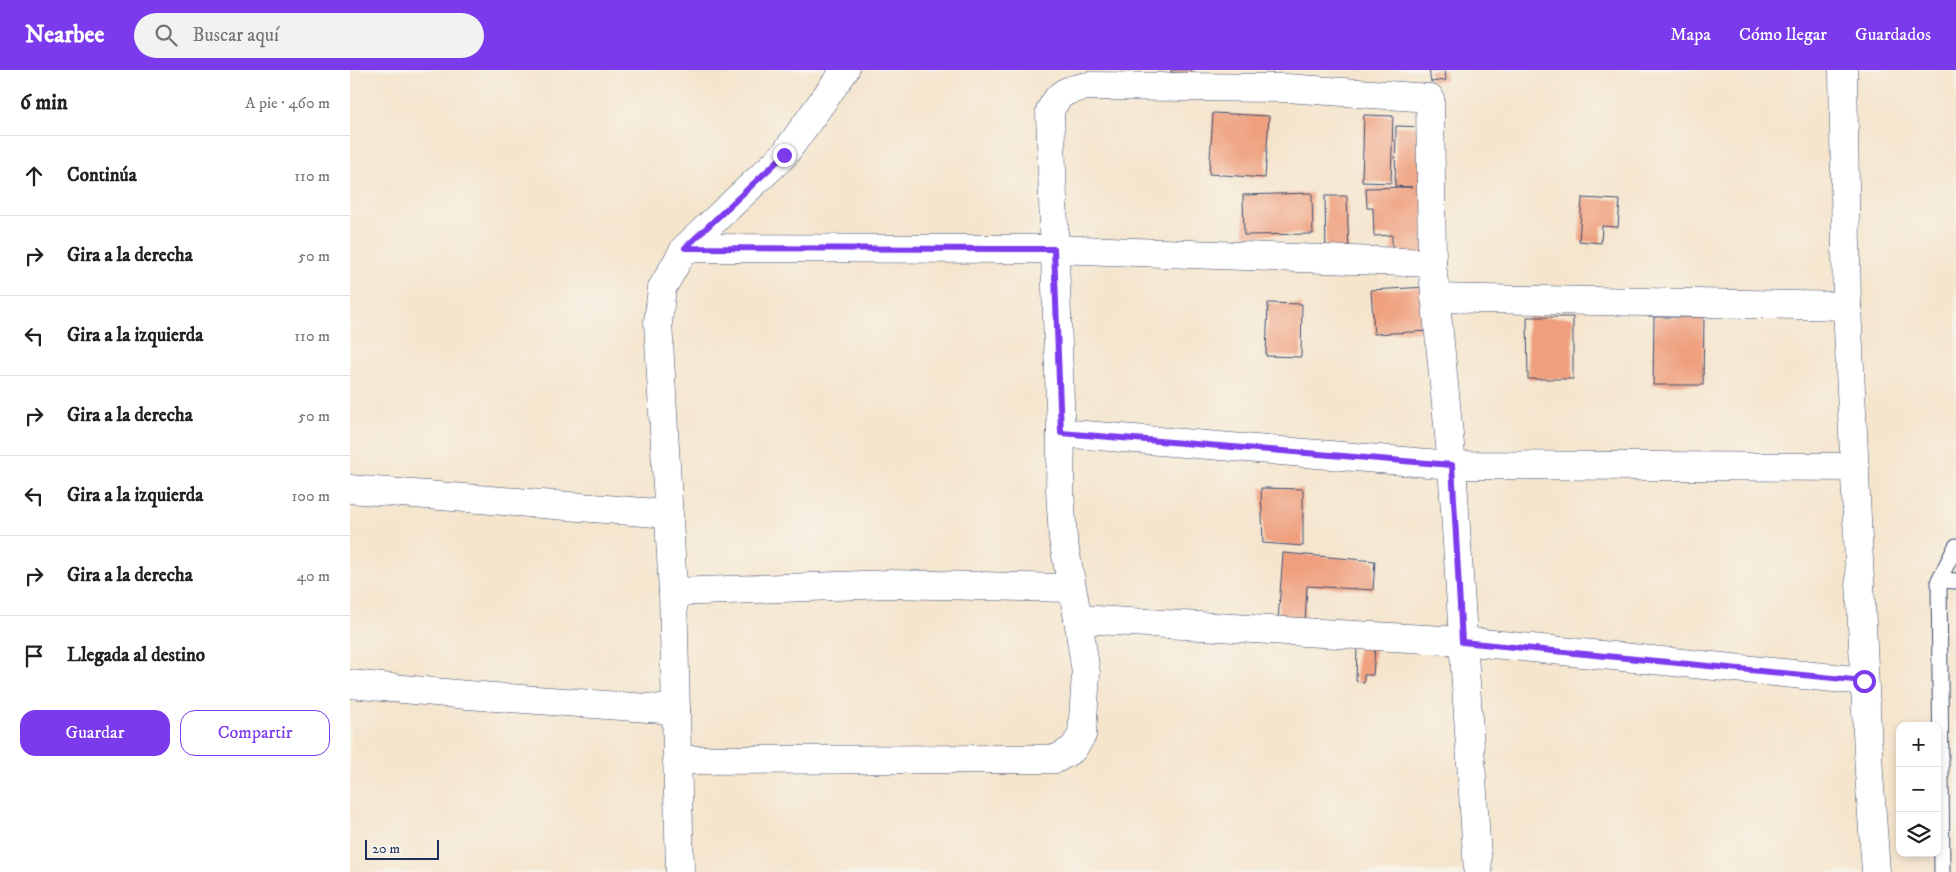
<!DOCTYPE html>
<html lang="es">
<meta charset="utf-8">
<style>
:root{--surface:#fff;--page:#f2f2f2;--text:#202124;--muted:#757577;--line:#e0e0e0;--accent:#7c3aed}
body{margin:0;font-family:"IM FELL DW Pica",serif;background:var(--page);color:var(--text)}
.controls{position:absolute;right:15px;bottom:15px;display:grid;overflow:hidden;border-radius:10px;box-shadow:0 2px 8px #0003}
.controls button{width:45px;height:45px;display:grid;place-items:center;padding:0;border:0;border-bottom:1px solid var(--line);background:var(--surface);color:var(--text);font:25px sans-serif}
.scale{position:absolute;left:15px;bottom:12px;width:74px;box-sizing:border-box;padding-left:5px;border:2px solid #1b2f5e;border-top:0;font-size:14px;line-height:18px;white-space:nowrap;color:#1b2f5e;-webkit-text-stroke:4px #f7f3e8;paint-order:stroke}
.stop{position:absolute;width:15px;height:15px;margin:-11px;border:4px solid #7c3aed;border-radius:50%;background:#fff}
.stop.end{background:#7c3aed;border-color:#fff;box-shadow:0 1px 5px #0008}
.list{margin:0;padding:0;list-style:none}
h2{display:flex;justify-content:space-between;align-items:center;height:65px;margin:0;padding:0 20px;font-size:21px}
h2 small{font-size:16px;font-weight:400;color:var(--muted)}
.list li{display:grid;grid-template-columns:32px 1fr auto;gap:15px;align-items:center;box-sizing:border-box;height:80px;padding:0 20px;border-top:1px solid var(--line)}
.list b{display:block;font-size:19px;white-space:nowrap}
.list em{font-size:16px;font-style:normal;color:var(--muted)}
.actions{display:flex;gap:10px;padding:15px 20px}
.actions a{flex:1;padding:11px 0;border:1px solid var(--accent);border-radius:15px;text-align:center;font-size:18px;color:var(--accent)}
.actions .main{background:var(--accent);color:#fff}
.icon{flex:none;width:28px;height:28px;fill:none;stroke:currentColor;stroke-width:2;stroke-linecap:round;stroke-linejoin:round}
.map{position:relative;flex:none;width:1606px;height:802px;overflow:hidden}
header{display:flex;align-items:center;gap:30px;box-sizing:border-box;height:70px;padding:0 25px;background:var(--accent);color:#fff}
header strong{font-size:24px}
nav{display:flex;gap:28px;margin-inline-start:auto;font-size:18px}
.search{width:350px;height:45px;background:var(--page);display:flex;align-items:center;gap:12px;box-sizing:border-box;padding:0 18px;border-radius:28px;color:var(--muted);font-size:19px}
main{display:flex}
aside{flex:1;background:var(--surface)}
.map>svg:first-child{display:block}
.building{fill:#ef9f7d}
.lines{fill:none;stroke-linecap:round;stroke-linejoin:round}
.service-casing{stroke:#3c4a6f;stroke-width:17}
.minor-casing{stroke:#3c4a6f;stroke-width:29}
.service{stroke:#fff;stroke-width:15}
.minor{stroke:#fff;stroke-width:28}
.route{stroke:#7c3aed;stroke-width:6}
</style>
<header>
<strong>Nearbee</strong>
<div class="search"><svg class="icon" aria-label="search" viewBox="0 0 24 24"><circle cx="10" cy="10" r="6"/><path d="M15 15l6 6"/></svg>Buscar aquí</div>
<nav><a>Mapa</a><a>Cómo llegar</a><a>Guardados</a></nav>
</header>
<main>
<aside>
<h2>6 min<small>A pie · 460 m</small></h2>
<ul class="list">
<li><svg class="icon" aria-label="ahead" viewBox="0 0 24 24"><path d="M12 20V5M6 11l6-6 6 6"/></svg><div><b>Continúa</b></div><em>110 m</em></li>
<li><svg class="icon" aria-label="right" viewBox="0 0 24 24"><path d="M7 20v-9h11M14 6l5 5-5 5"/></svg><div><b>Gira a la derecha</b></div><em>50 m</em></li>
<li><svg class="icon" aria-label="left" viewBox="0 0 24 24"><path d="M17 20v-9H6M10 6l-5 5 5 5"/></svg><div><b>Gira a la izquierda</b></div><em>110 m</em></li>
<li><svg class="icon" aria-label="right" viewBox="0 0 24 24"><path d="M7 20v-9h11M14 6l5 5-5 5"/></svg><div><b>Gira a la derecha</b></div><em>50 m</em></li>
<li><svg class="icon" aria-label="left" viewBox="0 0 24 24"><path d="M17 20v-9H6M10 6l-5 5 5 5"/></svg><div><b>Gira a la izquierda</b></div><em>100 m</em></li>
<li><svg class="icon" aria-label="right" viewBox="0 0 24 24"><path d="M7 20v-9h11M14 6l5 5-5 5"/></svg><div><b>Gira a la derecha</b></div><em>40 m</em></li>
<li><svg class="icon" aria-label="arrive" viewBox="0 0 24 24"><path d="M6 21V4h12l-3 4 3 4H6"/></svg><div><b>Llegada al destino</b></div></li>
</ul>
<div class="actions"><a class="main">Guardar</a><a>Compartir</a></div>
</aside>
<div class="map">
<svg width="1606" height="802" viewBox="0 0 1606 802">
<rect width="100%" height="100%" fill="#f7f3e8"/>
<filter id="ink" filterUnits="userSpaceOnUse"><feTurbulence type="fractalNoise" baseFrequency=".02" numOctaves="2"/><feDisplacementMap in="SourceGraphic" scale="10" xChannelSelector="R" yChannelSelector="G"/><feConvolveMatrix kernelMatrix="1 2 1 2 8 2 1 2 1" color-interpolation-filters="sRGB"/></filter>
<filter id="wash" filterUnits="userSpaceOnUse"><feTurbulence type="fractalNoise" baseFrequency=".0096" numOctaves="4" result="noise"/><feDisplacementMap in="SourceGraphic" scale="20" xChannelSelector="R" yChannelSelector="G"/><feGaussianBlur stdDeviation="1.12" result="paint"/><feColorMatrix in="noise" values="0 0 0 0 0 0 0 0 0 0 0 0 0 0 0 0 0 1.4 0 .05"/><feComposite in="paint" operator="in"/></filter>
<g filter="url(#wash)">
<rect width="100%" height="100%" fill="#f5e5cd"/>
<g id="blocks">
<g class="building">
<polygon points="821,0 842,0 841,5 821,2"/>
<polygon points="1079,0 1095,0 1096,10 1081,12"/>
<polygon points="863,43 919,46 915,108 859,104"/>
<polygon points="1014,45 1043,46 1041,113 1012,112"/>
<polygon points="1046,56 1076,57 1077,187 1042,189 1042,165 1024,166 1023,138 1017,138 1016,118 1062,117 1045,116"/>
<polygon points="962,123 963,164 894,165 893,125"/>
<polygon points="975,126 997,126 999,187 976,187"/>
<polygon points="1232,128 1270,130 1268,157 1252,156 1251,173 1229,171"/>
<polygon points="1078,217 1081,261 1024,264 1021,220"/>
<polygon points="918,233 952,234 951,287 916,286"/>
<polygon points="1177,247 1223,247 1223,309 1178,309"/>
<polygon points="1304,247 1354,247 1353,315 1303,315"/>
<polygon points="911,418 953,419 953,476 913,473"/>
<polygon points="933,483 1025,491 1023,520 957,516 955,554 928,551"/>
<polygon points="1007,577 1025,579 1023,605 1014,605 1014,613 1006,611"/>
</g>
</g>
</g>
<g filter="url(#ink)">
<use href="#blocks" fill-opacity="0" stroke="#3c4a6f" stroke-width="1"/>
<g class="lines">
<defs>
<g id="service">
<polyline points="1589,510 1606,511"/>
<polyline points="1592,802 1589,510 1606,476"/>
</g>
<g id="minor">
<polyline points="1493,0 1497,236 1519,703 1526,802"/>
<polyline points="335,178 704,179 1082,193"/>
<polyline points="1085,228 1497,236"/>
<polyline points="711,363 1102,395 1505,397"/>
<polyline points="0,419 319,444"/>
<polyline points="323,522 539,514 721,518"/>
<polyline points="728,549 1112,571 1514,611"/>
<polyline points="0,614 117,625 326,640"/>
<path d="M327,690l379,-1 17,-10 9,-14 4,-62 -8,-54 -15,-80 -3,-49 1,-57 -11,-322c9,-20 17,-21 38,-25l198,2 144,10 2,165 20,202 26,407"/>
<polyline points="330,802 323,522 308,252 312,218 335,178 434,85 495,0"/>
</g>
</defs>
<use href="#service" class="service-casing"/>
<use href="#minor" class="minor-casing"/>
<use href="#service" class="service"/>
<use href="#minor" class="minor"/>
</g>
</g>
<g class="lines" filter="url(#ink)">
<polyline class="route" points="434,85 335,178 704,179 711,363 1102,395 1112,572 1514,611"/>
</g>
</svg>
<div class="controls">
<button>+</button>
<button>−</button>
<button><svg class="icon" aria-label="layers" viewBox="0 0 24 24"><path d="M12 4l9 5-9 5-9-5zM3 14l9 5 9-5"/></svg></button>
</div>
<div class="scale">20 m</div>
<div class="stop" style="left:1514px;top:611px"></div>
<div class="stop end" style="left:434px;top:85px"></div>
</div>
</main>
